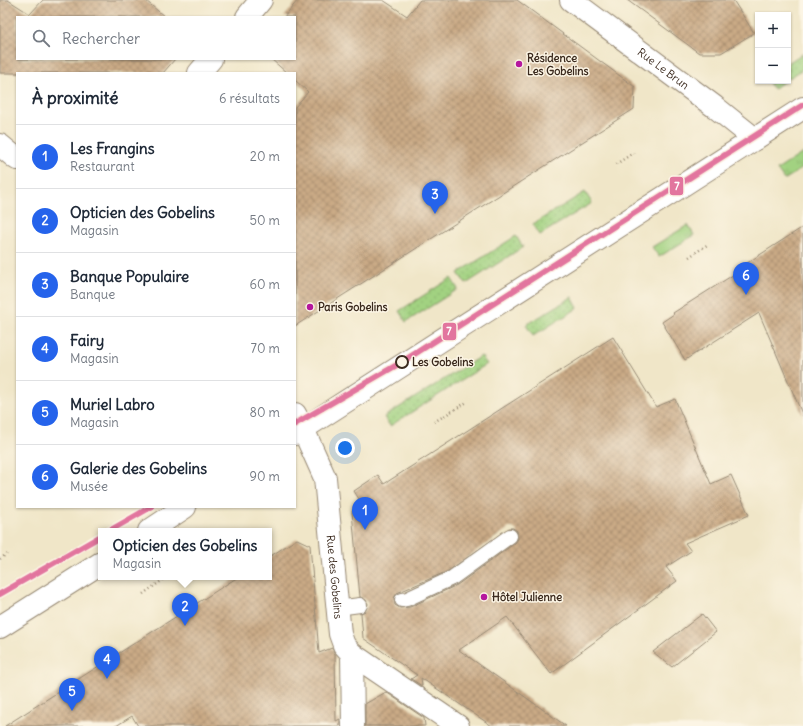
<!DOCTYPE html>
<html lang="fr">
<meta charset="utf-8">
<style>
:root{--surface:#fff;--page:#f2f2f3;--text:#1f2937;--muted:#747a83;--line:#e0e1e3;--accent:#2563eb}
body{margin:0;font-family:Delius,sans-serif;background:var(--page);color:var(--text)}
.controls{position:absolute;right:12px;top:12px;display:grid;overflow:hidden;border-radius:0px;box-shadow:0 1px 3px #0004}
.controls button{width:36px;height:36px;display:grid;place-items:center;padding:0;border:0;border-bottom:1px solid var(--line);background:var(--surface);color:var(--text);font:20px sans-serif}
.you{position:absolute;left:345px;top:448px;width:14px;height:14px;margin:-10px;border:3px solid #fff;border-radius:50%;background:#1a73e8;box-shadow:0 0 0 6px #1a73e833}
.badge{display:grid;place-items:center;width:26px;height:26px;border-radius:50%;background:var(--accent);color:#fff;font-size:13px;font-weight:700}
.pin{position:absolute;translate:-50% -33px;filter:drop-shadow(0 1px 2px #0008)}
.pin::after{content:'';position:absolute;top:21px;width:14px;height:12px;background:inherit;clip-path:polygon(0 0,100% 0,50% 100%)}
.popup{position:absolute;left:98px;top:528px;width:174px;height:52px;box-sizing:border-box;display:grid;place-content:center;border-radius:0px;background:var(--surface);filter:drop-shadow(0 1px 3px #0005);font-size:13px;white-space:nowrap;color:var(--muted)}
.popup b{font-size:15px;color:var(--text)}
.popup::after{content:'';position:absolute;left:50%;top:100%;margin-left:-8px;border:8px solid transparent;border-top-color:var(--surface)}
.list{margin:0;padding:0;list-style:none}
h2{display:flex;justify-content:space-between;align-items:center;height:52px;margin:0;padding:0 16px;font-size:17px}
h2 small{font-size:13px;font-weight:400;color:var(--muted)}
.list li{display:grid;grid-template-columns:26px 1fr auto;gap:12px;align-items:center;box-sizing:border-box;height:64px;padding:0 16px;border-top:1px solid var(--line)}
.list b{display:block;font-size:15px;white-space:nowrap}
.list p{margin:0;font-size:13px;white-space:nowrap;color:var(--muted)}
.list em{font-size:13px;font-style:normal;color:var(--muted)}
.icon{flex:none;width:22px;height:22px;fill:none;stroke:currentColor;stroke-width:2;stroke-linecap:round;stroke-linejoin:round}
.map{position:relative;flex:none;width:803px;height:726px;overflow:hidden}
.search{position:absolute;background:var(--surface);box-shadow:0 1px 3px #0004;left:16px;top:16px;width:280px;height:44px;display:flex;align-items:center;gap:10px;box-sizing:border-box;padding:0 14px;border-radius:0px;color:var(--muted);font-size:15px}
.panel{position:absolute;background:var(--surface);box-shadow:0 1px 3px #0004;left:16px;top:72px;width:280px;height:436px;border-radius:0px}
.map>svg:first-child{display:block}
.grass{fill:url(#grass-tufts);stroke:#6e7e50}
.park{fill:url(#park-dots);stroke:#6e7e50}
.building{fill:url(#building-cross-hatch);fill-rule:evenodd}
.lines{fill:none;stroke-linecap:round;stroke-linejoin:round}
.service-casing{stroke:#968873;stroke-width:16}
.minor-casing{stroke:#968873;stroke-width:24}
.secondary-casing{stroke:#968873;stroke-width:24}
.path{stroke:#968873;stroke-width:2.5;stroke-dasharray:1 3;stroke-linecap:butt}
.service{stroke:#fff;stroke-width:14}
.minor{stroke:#fff;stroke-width:22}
.secondary{stroke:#fff;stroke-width:22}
.metro-1-casing{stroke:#fcf5e5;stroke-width:9}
.metro-1{stroke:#e2759e;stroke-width:6}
.poi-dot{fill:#b5179e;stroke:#fcf5e5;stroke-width:1.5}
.stop-dot{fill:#fcf5e5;stroke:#3b2a1e;stroke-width:2}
.labels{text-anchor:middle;stroke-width:3;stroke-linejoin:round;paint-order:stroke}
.poi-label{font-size:11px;font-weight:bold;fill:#3b2a1e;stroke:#fcf5e5;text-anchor:start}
.street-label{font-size:11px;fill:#3b2a1e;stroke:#fcf5e5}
.stop-label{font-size:11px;font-weight:bold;fill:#3b2a1e;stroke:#fcf5e5;text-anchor:start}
.line-badge{stroke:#fcf5e5;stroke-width:1.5}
.badge-label{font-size:11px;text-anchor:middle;font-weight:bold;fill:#fff}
</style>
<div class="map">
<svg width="803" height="726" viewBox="0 0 803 726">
<defs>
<pattern id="grass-tufts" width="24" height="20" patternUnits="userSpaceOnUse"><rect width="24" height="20" fill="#a2d281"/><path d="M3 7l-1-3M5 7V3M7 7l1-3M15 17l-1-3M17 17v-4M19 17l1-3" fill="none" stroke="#8cb46f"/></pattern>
<pattern id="park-dots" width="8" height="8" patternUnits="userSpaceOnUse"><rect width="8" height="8" fill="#a2d281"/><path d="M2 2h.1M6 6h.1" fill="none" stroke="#8cb46f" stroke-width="1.8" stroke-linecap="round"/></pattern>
<pattern id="building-cross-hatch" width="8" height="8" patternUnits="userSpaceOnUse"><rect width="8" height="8" fill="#caaa86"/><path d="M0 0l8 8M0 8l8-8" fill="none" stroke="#a58b6d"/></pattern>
</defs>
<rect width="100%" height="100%" fill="#fcf5e5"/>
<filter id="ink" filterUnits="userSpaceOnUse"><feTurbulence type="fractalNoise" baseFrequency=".025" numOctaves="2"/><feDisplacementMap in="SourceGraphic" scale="8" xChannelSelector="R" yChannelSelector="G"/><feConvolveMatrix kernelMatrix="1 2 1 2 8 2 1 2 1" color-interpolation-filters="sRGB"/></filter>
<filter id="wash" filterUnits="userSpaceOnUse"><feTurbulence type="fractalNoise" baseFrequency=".012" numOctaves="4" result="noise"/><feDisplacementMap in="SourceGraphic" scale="16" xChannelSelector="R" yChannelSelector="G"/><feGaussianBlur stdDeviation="0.9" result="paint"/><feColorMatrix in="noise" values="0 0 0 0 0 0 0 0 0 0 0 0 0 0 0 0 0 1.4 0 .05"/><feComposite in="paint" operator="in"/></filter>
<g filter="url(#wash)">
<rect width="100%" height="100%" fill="#f0e6c8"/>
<g class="grass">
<polygon points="803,153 803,168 784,180 777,170"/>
<polygon points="688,225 694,235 659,257 652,247"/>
</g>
<g class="park">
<polygon points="803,53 803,69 788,79 788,63"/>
<polygon points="768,81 785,81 773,89"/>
<polygon points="585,192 592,203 540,235 533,224"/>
<polygon points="516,236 523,247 466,284 458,273"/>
<polygon points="451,278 458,289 406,322 399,311"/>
<polygon points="572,297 578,308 533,336 526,325"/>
<polygon points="481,356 487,364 390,426 384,417"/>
</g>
<g id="blocks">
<g class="building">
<polygon points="0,0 8,0 30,14 43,0 145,0 165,17 17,17 17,59 175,59 163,73 0,73"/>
<polygon points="298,0 383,0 407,16 420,0 517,0 635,87 634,109 295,326 295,107 308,92 295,80 295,73 287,73 271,59 295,59 295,17 284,17"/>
<polygon points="627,0 733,0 754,33 721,53 699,53"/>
<polygon points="803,227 803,416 759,313 685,360 662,322 674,314 673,313 744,268 744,265"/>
<path d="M613,337l43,70 19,-8 36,85 20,-9 18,40 -64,28 6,8 -25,16 11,14 -126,93 -44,-57 -48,33 107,76h-74l-71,-48 1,8 -11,-7 6,-4 -54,-37 -2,-25 4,-2 3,-7 -2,-4 -6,-3 -8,-85 7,-13 -5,-8 24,-16 6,9zM509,528h4l4,3 1,8 -3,4 -58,42 -47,22 -10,1 -5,-3 -1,-7 3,-5 51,-22z"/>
<polygon points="297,539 310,545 319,653 332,648 335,654 336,721 340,719 340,726 138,726 132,716 116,726 5,726 238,577 269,577 269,557"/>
<polygon points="702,614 716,632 672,667 653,652"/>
<polygon points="386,692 424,718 425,726 365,726 365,704"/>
</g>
</g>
</g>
<g filter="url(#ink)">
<use href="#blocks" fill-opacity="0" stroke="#968873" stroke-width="1"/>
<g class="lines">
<defs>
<g id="service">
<polyline points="402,600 407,599 452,578 510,536"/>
<polyline points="337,608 360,605"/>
</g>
<g id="minor">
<path id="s1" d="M571,0l144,107 40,32"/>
<polyline points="247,17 261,0"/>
<polyline points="199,73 211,59"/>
<polyline points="0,145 17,159"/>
<path id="s2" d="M295,414l8,15 22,49 15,156 4,11 8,9 106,72"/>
<polyline points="352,654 353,726"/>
</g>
<g id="secondary">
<polyline points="295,434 803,108"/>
<polyline points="149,531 185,507"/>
<polyline points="0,627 101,563"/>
</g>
</defs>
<use href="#service" class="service-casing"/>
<use href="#minor" class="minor-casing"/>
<use href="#secondary" class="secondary-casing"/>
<g class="path">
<polyline points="616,164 635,152"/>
<polyline points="689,257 707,245"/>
<polyline points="434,422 467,402"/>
<polyline points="0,559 7,554"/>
<polyline points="143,594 164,579"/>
</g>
<use href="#service" class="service"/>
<use href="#minor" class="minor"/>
<use href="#secondary" class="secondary"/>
<defs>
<g id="metro-1">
<polyline points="295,424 402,362 803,105"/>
<polyline points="109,531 151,507"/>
<polyline points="0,594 101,536"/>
</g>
</defs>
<use href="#metro-1" class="metro-1-casing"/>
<use href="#metro-1" class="metro-1"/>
</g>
</g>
<g class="poi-dot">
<circle cx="519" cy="64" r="4"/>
<circle cx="310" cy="307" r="4"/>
<circle cx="484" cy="597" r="4"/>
</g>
<circle class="stop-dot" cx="402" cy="362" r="6"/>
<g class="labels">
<g class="poi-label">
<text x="527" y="62">Résidence<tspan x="527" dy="13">Les Gobelins</tspan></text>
<text x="318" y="311">Paris Gobelins</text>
<text x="492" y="601">Hôtel Julienne</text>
</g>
<g class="street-label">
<text dy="4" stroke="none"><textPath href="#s1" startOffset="115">Rue Le Brun</textPath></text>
<text dy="4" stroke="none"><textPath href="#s2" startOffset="170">Rue des Gobelins</textPath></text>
</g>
<g class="stop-label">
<text x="412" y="366">Les Gobelins</text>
</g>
</g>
<g class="line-badge">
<rect x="669" y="176" width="15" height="20" rx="4" fill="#e2759e"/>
<rect x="442" y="322" width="15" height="19" rx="4" fill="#e2759e"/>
</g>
<g class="badge-label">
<text x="677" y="190">7</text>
<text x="449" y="335">7</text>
</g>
</svg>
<div class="controls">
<button>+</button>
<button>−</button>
</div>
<div class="you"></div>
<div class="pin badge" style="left:365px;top:530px">1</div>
<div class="pin badge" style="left:185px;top:626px">2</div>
<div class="popup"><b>Opticien des Gobelins</b>Magasin</div>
<div class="pin badge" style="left:435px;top:214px">3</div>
<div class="pin badge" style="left:107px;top:679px">4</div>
<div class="pin badge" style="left:72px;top:711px">5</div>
<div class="pin badge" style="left:746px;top:295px">6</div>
<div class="search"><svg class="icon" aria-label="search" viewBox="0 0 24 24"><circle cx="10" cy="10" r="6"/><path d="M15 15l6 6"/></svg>Rechercher</div>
<section class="panel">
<h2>À proximité<small>6 résultats</small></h2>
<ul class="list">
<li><span class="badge">1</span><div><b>Les Frangins</b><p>Restaurant</p></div><em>20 m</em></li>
<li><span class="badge">2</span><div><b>Opticien des Gobelins</b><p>Magasin</p></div><em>50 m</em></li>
<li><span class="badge">3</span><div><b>Banque Populaire</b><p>Banque</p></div><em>60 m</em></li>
<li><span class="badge">4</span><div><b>Fairy</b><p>Magasin</p></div><em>70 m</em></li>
<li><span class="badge">5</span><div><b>Muriel Labro</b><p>Magasin</p></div><em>80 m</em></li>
<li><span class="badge">6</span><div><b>Galerie des Gobelins</b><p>Musée</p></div><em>90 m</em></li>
</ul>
</section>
</div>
